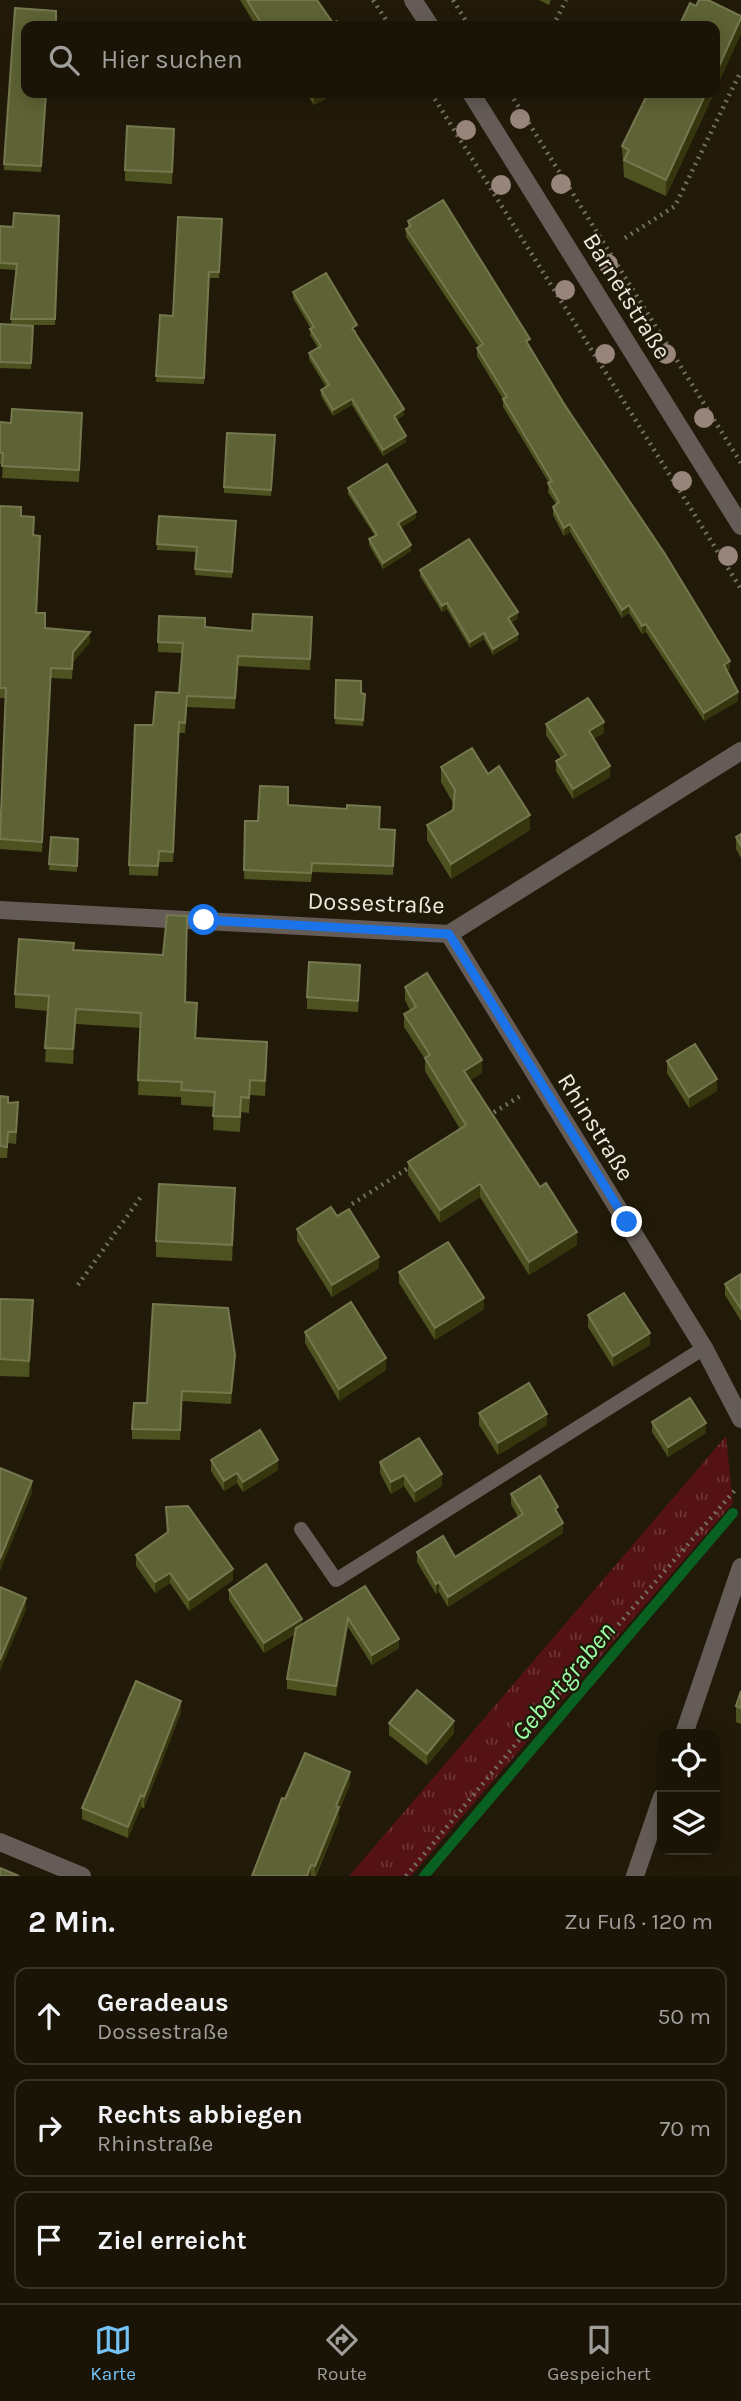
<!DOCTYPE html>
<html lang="de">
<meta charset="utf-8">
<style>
:root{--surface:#1a1407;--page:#231d11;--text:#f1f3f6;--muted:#9f9e9b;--line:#383328;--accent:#73c1f5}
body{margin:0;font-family:Karla,sans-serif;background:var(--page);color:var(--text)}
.controls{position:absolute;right:21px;bottom:21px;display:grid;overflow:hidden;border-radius:14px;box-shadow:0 4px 18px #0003}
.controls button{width:63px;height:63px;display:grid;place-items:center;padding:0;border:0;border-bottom:2px solid var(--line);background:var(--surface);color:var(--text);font:35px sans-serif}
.stop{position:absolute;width:21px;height:21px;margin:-16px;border:5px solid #1a73e8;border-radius:50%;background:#fff}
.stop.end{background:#1a73e8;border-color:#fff;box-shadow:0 2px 7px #0008}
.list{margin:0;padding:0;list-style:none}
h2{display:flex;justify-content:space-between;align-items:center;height:91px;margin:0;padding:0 28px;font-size:30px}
h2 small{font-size:23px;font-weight:400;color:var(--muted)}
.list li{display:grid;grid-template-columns:46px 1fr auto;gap:21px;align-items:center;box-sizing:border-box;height:98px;margin:0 14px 14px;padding:0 14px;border:2px solid var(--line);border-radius:14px}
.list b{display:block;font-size:26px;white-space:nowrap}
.list p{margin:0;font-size:23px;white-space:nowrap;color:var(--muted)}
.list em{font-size:23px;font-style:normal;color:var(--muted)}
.icon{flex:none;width:38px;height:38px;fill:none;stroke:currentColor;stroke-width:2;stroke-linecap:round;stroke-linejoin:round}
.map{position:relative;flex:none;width:741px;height:1876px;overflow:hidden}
.search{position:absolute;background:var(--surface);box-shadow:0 4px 18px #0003;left:21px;right:21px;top:21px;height:77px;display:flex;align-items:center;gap:18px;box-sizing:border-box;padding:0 24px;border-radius:14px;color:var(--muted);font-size:26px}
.sheet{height:427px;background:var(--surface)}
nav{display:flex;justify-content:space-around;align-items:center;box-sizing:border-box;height:98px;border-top:2px solid var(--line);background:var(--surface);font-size:19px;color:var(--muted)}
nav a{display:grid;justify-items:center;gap:4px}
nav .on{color:var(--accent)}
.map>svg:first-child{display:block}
.park{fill:url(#park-tufts)}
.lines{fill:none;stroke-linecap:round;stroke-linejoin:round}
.stream{stroke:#086021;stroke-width:10}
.path{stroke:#746e5f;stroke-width:4.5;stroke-dasharray:2 5;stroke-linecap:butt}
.service{stroke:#655c57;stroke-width:14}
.minor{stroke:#655c57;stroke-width:18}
.tertiary{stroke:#655c57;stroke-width:18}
.tree{fill:#97847b}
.wall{fill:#4d5220}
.shaded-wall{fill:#35350e}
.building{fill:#5e6335;stroke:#75784f;stroke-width:2}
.route{stroke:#1a73e8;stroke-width:9}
.labels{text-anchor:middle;stroke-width:5;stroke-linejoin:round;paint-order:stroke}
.street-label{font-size:24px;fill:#eee9de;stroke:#221a09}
.water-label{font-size:26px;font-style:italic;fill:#9afea5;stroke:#221a09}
</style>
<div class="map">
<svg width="741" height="1876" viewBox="0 0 741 1876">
<defs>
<pattern id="park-tufts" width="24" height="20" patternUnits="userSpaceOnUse" patternTransform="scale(1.75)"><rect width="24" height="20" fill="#541215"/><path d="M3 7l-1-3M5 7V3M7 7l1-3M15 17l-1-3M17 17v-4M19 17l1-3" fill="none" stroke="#6d3437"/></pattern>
</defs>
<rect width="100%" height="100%" fill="#221a09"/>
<polygon class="park" points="726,1436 733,1503 411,1876 349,1876"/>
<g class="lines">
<polyline class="stream" points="424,1876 733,1513"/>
<g class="path">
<polyline points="373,0 390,26"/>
<polyline points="453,0 469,26"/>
<polyline points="553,26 566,0"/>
<polyline points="431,93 741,589"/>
<polyline points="510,93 741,463"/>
<polyline points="625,238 675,206 741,71"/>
<polyline points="488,1116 522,1095"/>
<polyline points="352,1204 413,1165"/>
<polyline points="78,1285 143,1194"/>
<polyline points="406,1876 540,1715 736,1489"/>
</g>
<polyline class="service" points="301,1529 336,1580 704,1348"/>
<g class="minor">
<polyline points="0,910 449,934 741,751"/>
<polyline points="449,934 704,1348 741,1419"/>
<polyline points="684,1734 741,1567"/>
<polyline points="0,1842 82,1876"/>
<polyline points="635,1876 662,1797"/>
</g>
<g class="tertiary">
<polyline points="413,0 430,26"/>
<polyline points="471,93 741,526"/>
</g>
</g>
<g class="tree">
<circle cx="520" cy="119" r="10"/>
<circle cx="466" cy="130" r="10"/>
<circle cx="561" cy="184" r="10"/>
<circle cx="501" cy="185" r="10"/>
<circle cx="608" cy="264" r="10"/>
<circle cx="565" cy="290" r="10"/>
<circle cx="605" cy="354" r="10"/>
<circle cx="666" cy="354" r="10"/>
<circle cx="704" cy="418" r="10"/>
<circle cx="682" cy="481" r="10"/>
<circle cx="728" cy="556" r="10"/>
</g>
<g class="wall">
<polygon points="240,0 317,0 333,23 340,26 256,26"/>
<polygon points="539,0 551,0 549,5"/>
<polygon points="26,26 46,93 41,172 4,170 4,164"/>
<polygon points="306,93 336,93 314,105"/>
<polygon points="648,93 714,93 666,196 624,177 622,146"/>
<polygon points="174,140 172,184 125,181 125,170"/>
<polygon points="59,216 55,325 20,325 33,326 31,369 0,368 0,324 11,325 16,270 0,269 0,226 13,227"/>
<polygon points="222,219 219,278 209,278 204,384 156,382 160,315 173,316"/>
<polygon points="408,221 530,347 730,669 727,671 738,701 704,721 646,632 642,634 629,613 622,618 570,532 564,536 553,515 553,507 556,504 548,492 549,483 503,407 503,399 477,356 477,348 479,347 406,237 406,229 408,228"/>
<polygon points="293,292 357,331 355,332 404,415 396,420 406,442 383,456 352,405 333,416 321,396 321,390 326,387 309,359 309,353 318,348 310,335 311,329 293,298"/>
<polygon points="0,422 82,424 79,482 2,478 3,465 0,464"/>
<polygon points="275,441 271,496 224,493 224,487"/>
<polygon points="348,488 416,518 400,528 411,551 383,569 369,545 369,539 375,536 348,494"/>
<polygon points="0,506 21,516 40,546 37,613 45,628 90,642 73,662 72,679 51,678 42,852 0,849 0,822 6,698 0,698"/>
<polygon points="236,521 232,578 195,575 197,552 157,550 157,544"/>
<polygon points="420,570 518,618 511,623 518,640 493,655 484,639 470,648 447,609 442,612 420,576"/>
<polygon points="312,617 310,670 238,666 235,709 187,707 185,733 179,733 173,862 159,862 158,876 129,875 129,865 153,725 179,693 182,653 158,652 158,642 205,627 252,631"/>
<polygon points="336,680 361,694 365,694 363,726 335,724"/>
<polygon points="546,724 604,733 593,739 610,777 573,799 556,771 556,761 561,758 546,735"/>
<polygon points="441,767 488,774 530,830 451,879 427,840 427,825 453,810 453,803 441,782"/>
<polygon points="288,805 380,829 395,830 393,875 312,872 311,882 244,879 245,821 258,821"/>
<polygon points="741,834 741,858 736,849 736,837"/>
<polygon points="51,837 78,839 77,872 49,870"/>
<polygon points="74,950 186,1002 197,1018 196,1038 267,1057 265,1096 250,1095 249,1113 241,1112 240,1132 213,1130 214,1107 181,1105 181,1097 138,1095 141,1028 76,1024 73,1064 45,1062 48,1011 15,1008 15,994"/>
<polygon points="360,977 358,1012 307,1009 307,997"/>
<polygon points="405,987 482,1073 470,1080 577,1245 529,1275 480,1197 440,1223 408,1175 408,1162 460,1129 425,1071 425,1059 404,1027 404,1014 410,1010 405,1000"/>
<polygon points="667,1061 717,1091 689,1108 667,1073"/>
<polygon points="0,1096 8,1103 18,1113 16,1144 8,1143 7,1158 0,1158"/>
<polygon points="235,1204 232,1261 156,1257 156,1241"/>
<polygon points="337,1216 379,1268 332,1297 297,1241 297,1229"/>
<polygon points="399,1272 484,1309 435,1340 399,1283"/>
<polygon points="741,1274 741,1321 725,1295 725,1284"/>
<polygon points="0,1275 0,1299 33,1317 29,1377 0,1376"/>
<polygon points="588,1315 650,1345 613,1367 588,1327"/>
<polygon points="305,1332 386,1370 339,1401 305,1343"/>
<polygon points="235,1365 231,1404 182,1401 180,1440 132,1439 132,1429 147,1403"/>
<polygon points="479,1413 547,1425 498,1455 479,1425"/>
<polygon points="652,1422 706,1433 668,1457 652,1432"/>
<polygon points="211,1460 278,1470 243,1492 237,1483 224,1491 211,1471"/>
<polygon points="380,1462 442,1486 415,1503 404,1486 391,1494 380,1473"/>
<polygon points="511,1494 558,1515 563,1533 448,1607 439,1592 436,1594 417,1562 417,1552 455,1557 518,1517 511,1504"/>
<polygon points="166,1507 233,1580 189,1611 170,1583 155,1593 136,1566 136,1555 167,1533"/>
<polygon points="365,1586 399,1648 372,1665 348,1627 336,1696 287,1689 287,1679 295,1634 264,1653 229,1600 229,1590 302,1625"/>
<polygon points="741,1691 741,1724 736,1722 736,1706"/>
<polygon points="181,1712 144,1808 141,1807 128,1838 82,1819 82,1808"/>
<polygon points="389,1723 454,1733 427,1765 389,1735"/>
<polygon points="350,1784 339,1811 339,1819 316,1876 252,1876"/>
</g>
<g class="shaded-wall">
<polygon points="741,18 741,34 715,91 715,75"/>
<polygon points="317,93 336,93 314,105 314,95"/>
<polygon points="706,93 714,93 666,196 666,180"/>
<polygon points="352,399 352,405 333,416 333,410"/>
<polygon points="404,409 404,415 394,422 394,416"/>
<polygon points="406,436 406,442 383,456 383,450"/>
<polygon points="416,512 416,518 398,529 398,523"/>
<polygon points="570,524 570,532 564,536 564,528"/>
<polygon points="411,545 411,551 383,569 383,563"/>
<polygon points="447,603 447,609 442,612 442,606"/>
<polygon points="629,605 629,613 622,618 622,610"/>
<polygon points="518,612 518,618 508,624 508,618"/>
<polygon points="646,624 646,632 642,634 642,626"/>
<polygon points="90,632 90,642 73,662 72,679 73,652"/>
<polygon points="484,633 484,639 470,648 470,642"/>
<polygon points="518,634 518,640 493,655 493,649"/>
<polygon points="730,661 730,669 724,673 724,665"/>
<polygon points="738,692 738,701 704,721 704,713"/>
<polygon points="604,722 604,733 589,742 589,731"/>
<polygon points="610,766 610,777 573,799 573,789"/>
<polygon points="530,815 530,830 451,879 451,864"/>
<polygon points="76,1009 76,1024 73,1064 73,1049"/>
<polygon points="482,1060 482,1073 464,1084 464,1071"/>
<polygon points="717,1079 717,1091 689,1108 689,1097"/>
<polygon points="480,1184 480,1197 440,1223 440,1210"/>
<polygon points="235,1188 235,1204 232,1261 232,1245"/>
<polygon points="577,1232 577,1245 529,1275 529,1262"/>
<polygon points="379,1257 379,1268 332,1297 332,1285"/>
<polygon points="484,1298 484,1309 435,1340 435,1328"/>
<polygon points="33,1300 33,1317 29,1377 29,1361"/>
<polygon points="650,1333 650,1345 613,1367 613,1356"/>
<polygon points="235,1355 235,1365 231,1404 231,1393"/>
<polygon points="386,1358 386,1370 339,1401 339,1389"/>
<polygon points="547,1414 547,1425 498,1455 498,1443"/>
<polygon points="706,1423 706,1433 668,1457 668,1447"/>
<polygon points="278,1460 278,1470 243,1492 243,1482"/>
<polygon points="237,1473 237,1483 224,1491 224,1481"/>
<polygon points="442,1474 442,1486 415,1503 415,1491"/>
<polygon points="404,1475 404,1486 391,1494 391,1482"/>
<polygon points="32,1481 32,1493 0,1571 0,1559"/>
<polygon points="563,1523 563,1533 448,1607 448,1597"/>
<polygon points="233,1569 233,1580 189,1611 189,1600"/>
<polygon points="170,1573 170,1583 155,1593 155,1582"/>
<polygon points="439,1582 439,1592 436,1594 436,1584"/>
<polygon points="26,1598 26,1610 0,1671 0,1660"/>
<polygon points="348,1618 348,1627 336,1696 336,1686"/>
<polygon points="302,1619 302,1629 264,1653 264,1643"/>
<polygon points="399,1639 399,1648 372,1665 372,1655"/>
<polygon points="181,1701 181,1712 144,1808 144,1797"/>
<polygon points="454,1721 454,1733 427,1765 427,1754"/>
<polygon points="350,1772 350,1784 339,1811 339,1819 315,1876 315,1866 336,1806"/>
<polygon points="141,1795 141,1807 128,1838 128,1827"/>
<polygon points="311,1865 311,1876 307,1876"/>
</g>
<g class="building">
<polygon points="247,0 317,0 333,23 337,21 340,26 263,26"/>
<polygon points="699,0 708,0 741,16 741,18 715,75 715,26 679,26 690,3 696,6"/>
<polygon points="15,8 56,11 56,23 65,25 65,26 26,26 26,93 46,93 41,166 4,164"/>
<polygon points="648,93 706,93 666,180 624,160 629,150 622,146"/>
<polygon points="127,126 174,129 172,172 125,170"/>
<polygon points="443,200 530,339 526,341 564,404 665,554 730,661 724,665 738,692 704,713 646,624 642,626 629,605 622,610 570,524 564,528 553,507 559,502 548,483 552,481 503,399 507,397 477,348 483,344 406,229 411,226 408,221"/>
<polygon points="14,213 59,216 55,319 11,319 17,264 0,263 0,226 13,227"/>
<polygon points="178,217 222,219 219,272 209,272 204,378 156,376 160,315 173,316"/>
<polygon points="326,273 357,325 352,328 404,409 394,416 406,436 383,450 352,399 333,410 321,390 329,385 309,353 321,346 310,329 314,327 293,292"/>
<polygon points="0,324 33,326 31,363 0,362"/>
<polygon points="12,409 82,413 79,470 2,466 3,453 0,453 0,422 11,423"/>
<polygon points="227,433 275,435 271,490 224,487"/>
<polygon points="387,464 416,512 398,523 411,545 383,563 369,539 377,535 348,488"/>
<polygon points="0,506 21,507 21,516 34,517 33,535 40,536 36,613 45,613 45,628 90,632 73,652 72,669 51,668 42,842 0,839 6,688 0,688"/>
<polygon points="159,516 236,521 232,572 195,569 197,547 157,544"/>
<polygon points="469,539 518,612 508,618 518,634 493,649 484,633 470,642 447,603 442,606 420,570"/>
<polygon points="253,614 312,617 310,659 238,656 235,698 187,696 185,723 179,722 173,852 159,851 158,866 129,865 135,725 153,725 156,692 179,693 183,643 158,642 159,616 205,618 205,627 252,631"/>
<polygon points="336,680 361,681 361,693 365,694 363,720 335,718"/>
<polygon points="588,698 604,722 589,731 610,766 573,789 556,761 566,755 546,724"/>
<polygon points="472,748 488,774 499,766 530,815 451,864 427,825 453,810 455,790 441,767"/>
<polygon points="260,786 288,787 288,805 347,809 347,805 380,807 379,829 395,830 393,866 312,863 311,873 244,870 245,821 258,821"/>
<polygon points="741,834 741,846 736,837"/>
<polygon points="51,837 78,839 77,866 49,864"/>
<polygon points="167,915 187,916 185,1002 197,1003 195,1038 267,1042 265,1081 250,1080 249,1098 241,1097 240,1117 213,1116 215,1092 181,1090 182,1082 138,1080 141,1013 76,1009 73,1049 45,1048 49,996 15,994 19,939 74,943 73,950 163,955"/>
<polygon points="309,962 360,965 358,1001 307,997"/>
<polygon points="427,973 482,1060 464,1071 540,1187 546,1183 577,1232 529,1262 480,1184 440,1210 408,1162 466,1125 425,1058 430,1055 404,1014 416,1007 405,987"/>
<polygon points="695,1044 717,1079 689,1097 667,1061"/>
<polygon points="0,1096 8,1097 8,1103 18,1102 16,1132 8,1132 7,1147 0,1146"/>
<polygon points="159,1184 235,1188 232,1245 156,1241"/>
<polygon points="331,1207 337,1216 349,1209 379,1257 332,1285 297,1229"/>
<polygon points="448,1242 484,1298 435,1328 399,1272"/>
<polygon points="741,1274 741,1309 725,1284"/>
<polygon points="624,1293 650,1333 613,1356 588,1315"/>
<polygon points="0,1299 33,1300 29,1361 0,1359"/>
<polygon points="351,1302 386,1358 339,1389 305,1332"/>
<polygon points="153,1304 228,1308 235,1355 231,1393 182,1391 180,1430 132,1429 134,1403 147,1403"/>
<polygon points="529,1383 547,1414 498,1443 479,1413"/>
<polygon points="690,1398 706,1423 668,1447 652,1422"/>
<polygon points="260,1430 278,1460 243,1482 237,1473 224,1481 211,1460"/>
<polygon points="419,1438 442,1474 415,1491 404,1475 391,1482 380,1462"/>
<polygon points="0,1468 32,1481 0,1559"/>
<polygon points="540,1476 558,1507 555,1509 563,1523 448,1597 439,1582 436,1584 417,1552 443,1536 455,1557 523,1514 511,1494"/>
<polygon points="188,1506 233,1569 189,1600 170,1573 155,1582 136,1555 168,1532 166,1507"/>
<polygon points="266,1564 302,1619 264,1643 229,1590"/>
<polygon points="365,1586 399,1639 372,1655 348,1618 336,1686 287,1679 296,1628"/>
<polygon points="0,1587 26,1598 0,1660"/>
<polygon points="136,1681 181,1701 144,1797 141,1795 128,1827 82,1808"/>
<polygon points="417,1690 454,1721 427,1754 389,1723"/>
<polygon points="741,1691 741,1708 736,1706"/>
<polygon points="305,1753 350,1772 336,1806 339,1807 315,1866 311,1865 307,1876 252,1876 282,1798 285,1799"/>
<polygon points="0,1868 19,1876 0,1876"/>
</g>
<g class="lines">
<polyline class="route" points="204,920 449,934 627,1222"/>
</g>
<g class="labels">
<g class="street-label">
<text transform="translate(627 296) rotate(58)" y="8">Barnetstraße</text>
<text transform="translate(376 903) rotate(2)" y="8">Dossestraße</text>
<text transform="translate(596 1127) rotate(58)" y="8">Rhinstraße</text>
</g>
<g class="water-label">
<text transform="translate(563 1681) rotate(-50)" y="9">Gebertgraben</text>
</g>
</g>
</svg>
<div class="controls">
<button><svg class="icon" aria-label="locate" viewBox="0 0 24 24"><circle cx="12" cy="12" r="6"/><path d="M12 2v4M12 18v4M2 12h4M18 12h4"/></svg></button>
<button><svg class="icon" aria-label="layers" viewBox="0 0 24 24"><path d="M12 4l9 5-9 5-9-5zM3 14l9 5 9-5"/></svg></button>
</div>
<div class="stop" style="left:204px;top:920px"></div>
<div class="stop end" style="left:627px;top:1222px"></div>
<div class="search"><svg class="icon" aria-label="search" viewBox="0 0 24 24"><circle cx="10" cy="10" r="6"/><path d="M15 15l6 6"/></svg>Hier suchen</div>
</div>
<section class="sheet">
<h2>2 Min.<small>Zu Fuß · 120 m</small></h2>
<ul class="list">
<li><svg class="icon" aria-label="ahead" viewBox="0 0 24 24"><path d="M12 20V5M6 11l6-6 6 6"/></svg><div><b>Geradeaus</b><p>Dossestraße</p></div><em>50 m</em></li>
<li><svg class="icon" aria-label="right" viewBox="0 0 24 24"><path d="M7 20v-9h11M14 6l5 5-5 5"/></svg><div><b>Rechts abbiegen</b><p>Rhinstraße</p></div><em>70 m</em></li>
<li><svg class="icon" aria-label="arrive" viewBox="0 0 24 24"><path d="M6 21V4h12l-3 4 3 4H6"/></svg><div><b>Ziel erreicht</b></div></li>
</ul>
</section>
<nav>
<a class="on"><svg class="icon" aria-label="map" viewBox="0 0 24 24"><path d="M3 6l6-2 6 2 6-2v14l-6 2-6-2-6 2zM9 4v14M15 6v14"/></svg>Karte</a>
<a><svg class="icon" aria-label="directions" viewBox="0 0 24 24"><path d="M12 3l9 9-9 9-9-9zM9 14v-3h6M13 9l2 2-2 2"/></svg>Route</a>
<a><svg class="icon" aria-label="saved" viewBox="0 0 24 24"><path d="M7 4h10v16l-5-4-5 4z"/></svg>Gespeichert</a>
</nav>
